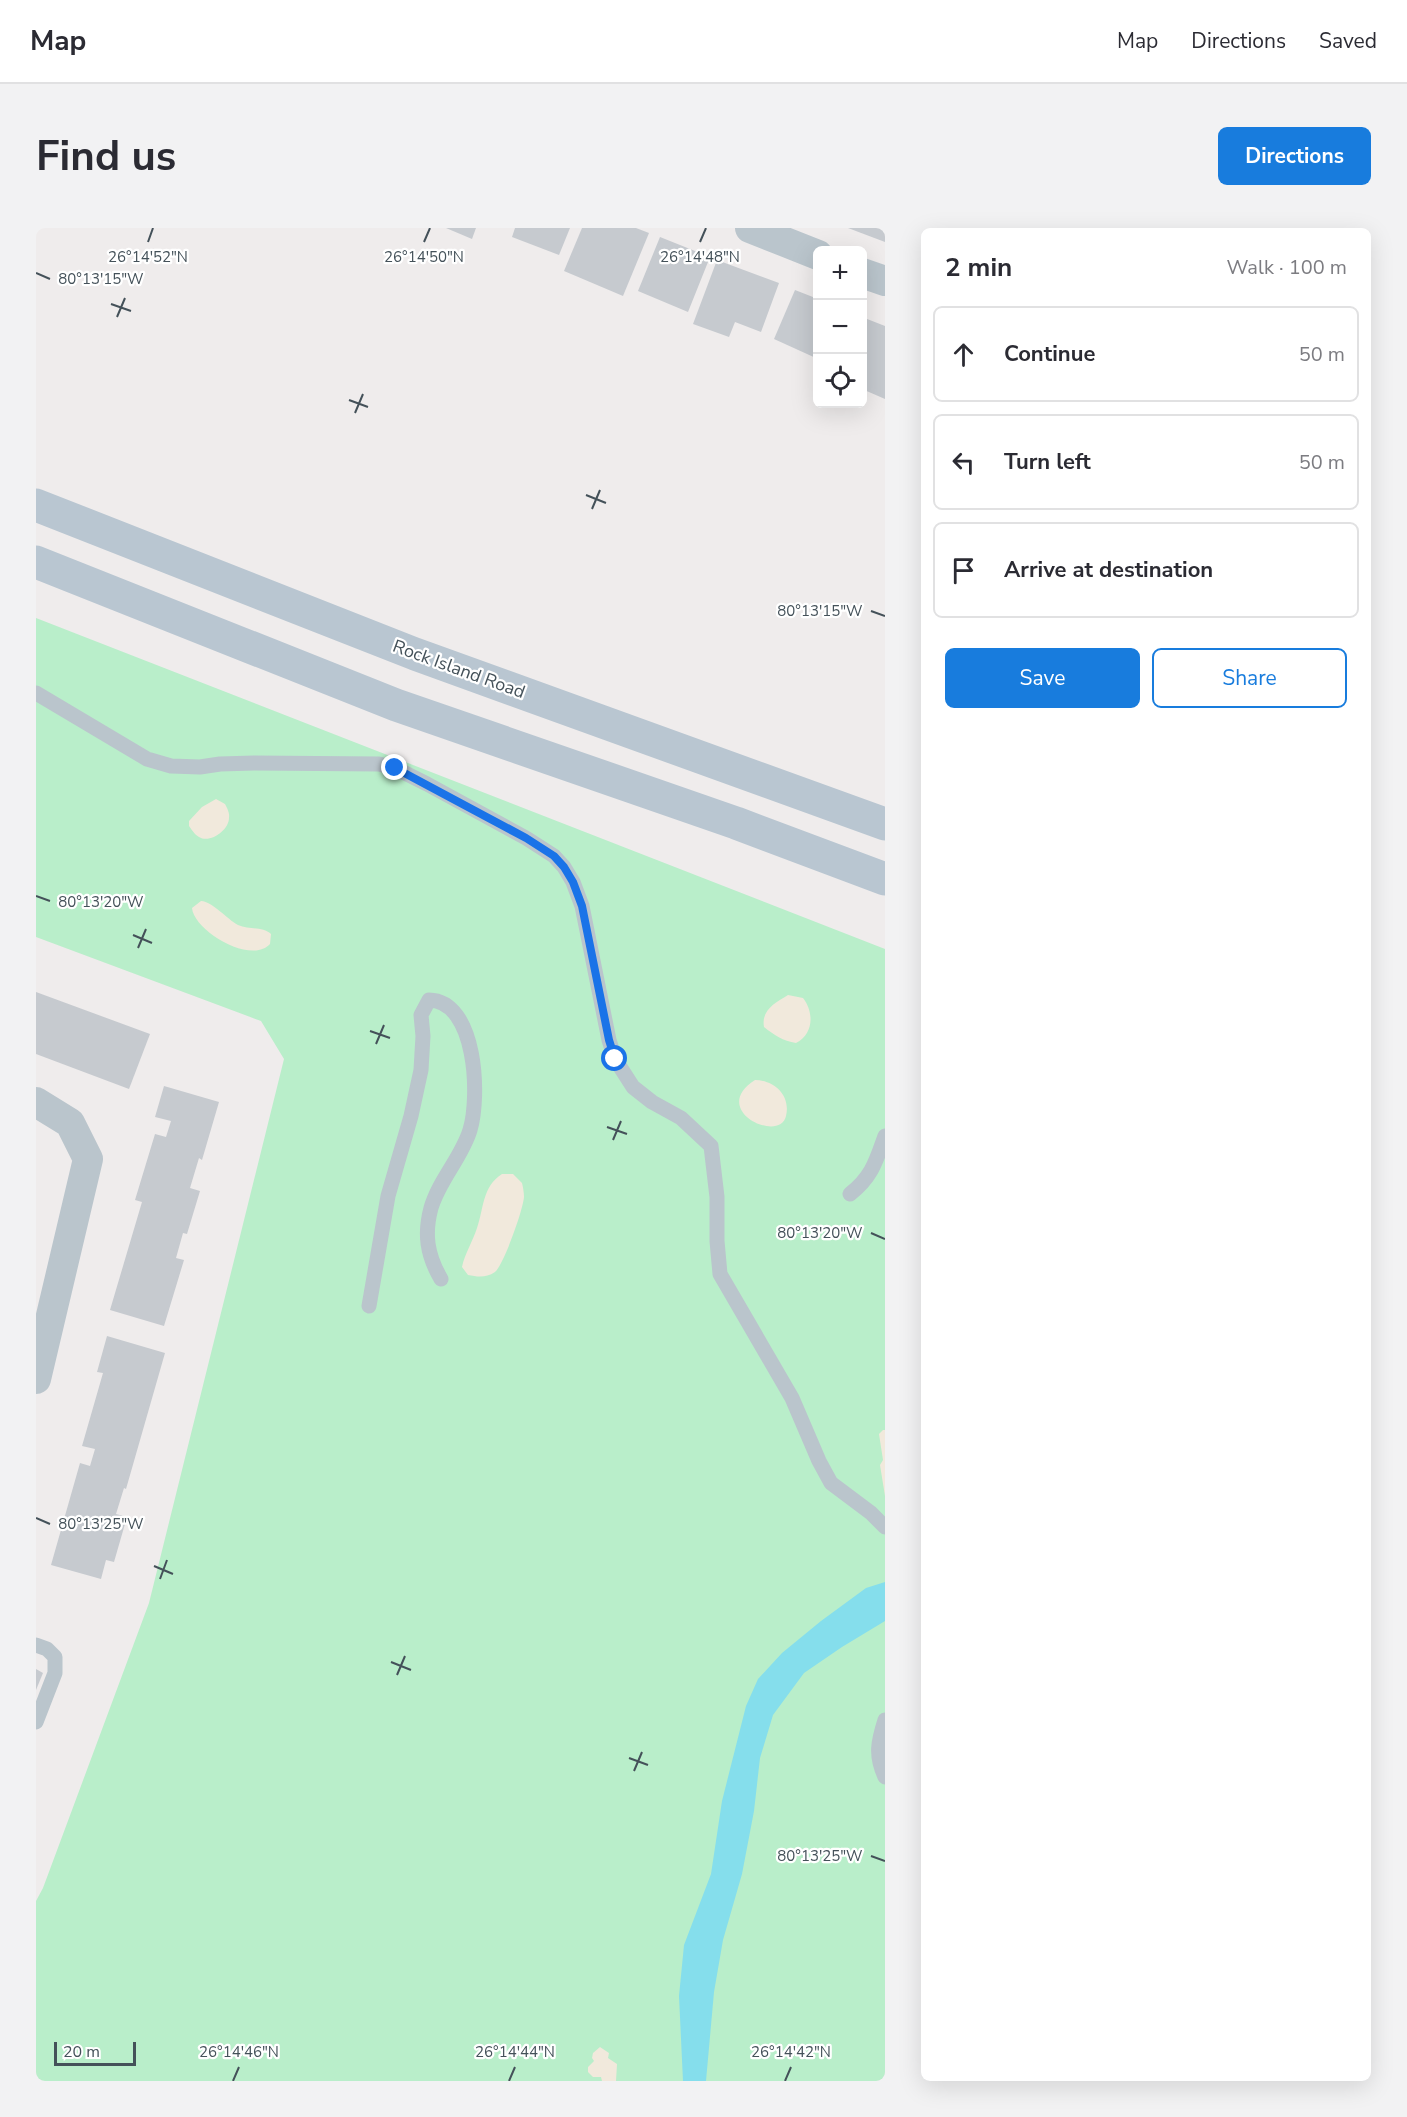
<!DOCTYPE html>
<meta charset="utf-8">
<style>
:root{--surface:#fff;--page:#f2f2f3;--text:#2b2b33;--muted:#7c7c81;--line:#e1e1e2;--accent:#187cdd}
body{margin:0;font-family:"Nunito Sans",sans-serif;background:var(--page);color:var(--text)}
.controls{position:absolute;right:18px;top:18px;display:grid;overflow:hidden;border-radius:9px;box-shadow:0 6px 24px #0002}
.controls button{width:54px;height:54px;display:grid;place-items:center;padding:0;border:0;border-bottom:2px solid var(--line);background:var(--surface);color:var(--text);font:30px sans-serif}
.scale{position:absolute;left:18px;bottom:15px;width:82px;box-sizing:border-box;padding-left:6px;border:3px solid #445159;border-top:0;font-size:16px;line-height:21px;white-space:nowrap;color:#445159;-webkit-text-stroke:4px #fff;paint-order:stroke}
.stop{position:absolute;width:18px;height:18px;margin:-14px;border:4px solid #1a73e8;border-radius:50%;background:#fff}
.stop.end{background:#1a73e8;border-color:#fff;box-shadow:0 2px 6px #0008}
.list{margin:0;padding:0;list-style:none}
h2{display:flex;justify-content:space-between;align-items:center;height:78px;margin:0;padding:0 24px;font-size:26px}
h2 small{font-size:20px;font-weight:400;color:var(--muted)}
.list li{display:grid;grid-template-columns:39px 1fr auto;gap:18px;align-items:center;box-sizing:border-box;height:96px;margin:0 12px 12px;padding:0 12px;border:2px solid var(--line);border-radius:9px}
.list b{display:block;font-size:22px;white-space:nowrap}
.list em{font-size:20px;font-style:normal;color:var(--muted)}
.actions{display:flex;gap:12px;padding:18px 24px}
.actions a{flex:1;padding:14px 0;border:2px solid var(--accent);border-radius:9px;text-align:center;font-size:21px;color:var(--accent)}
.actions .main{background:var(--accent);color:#fff}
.icon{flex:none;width:33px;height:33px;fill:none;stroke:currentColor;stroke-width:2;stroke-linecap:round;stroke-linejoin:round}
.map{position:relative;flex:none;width:849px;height:1853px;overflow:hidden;border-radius:9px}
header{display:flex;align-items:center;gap:36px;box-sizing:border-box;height:84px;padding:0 30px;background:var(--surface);border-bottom:2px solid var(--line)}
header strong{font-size:28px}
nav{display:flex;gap:33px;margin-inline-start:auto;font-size:21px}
.intro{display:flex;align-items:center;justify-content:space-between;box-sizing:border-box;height:144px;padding:0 36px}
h1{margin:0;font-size:42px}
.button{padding:15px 27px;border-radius:9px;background:var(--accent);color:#fff;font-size:21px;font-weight:700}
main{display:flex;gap:36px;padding:0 36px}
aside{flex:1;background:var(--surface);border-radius:9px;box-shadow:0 6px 24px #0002}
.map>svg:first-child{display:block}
.green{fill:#b9eeca}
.sand{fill:#f1e9dc}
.water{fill:#85deec}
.building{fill:#c6cacf}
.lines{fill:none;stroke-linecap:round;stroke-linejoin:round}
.lane{stroke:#bac5cc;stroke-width:15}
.street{stroke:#bac5cc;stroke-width:30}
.secondary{stroke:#b9c6d1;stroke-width:33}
.route{stroke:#1a73e8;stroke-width:8}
.ticks{fill:none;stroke:#445159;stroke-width:2}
.labels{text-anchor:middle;stroke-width:4.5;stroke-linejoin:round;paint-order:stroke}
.street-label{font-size:18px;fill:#445159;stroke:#fff}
.ticks-label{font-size:15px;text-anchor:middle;fill:#445159;stroke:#fff;stroke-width:4.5;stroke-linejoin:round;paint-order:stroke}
</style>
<header>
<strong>Map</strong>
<nav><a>Map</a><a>Directions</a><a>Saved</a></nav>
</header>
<div class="intro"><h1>Find us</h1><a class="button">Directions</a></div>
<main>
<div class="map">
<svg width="849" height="1853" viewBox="0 0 849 1853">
<rect width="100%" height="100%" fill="#efecec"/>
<polygon class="green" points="0,390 849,721 849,1853 0,1853 0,1673 7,1660 113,1375 248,831 225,793 0,709"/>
<g class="sand">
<path d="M180,571l9,5c2,4 5,9 4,14 0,12 -19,26 -30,19 -4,-2 -7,-7 -10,-11v-5l13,-14z"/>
<path d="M165,673c12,1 26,18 37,24 11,5 25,1 33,9l-1,10c-19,21 -76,-13 -78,-36z"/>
<path d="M752,767l15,3c11,14 11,36 -7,45 -13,-2 -22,-8 -32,-16 -3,-17 11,-24 24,-32z"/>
<path d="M719,852c19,0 36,15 31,36 -6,28 -78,-6 -31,-36z"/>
<path d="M466,946h11l9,9c1,4 2,10 2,14 -1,13 -20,67 -29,75 -9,6 -17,5 -27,3l-6,-8c3,-14 11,-26 15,-39 7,-20 5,-41 25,-54z"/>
<polygon points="847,1202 849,1202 849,1268 844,1237 847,1232 843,1206"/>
<polygon points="564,1819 573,1825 572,1830 581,1836 580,1853 566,1853 565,1849 557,1849 552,1844 552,1839 558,1833 556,1830 557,1825"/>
</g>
<polygon class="water" points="849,1354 849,1393 806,1419 768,1445 737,1487 724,1530 718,1583 706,1646 687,1712 678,1764 670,1853 647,1853 643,1768 648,1717 675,1646 686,1573 710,1478 722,1451 746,1425 785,1393 830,1360"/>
<g class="building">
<polygon points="410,0 440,0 436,11"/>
<polygon points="479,0 534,0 523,27 476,9"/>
<polygon points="546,0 600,0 613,5 587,68 528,43"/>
<polygon points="812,0 849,0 849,14"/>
<polygon points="624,9 674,29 652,84 602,63"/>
<polygon points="681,32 743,55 725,104 699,94 693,109 657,96"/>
<polygon points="759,62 782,71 782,131 738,111"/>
<polygon points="826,89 849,98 849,171 826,161"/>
<polygon points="0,764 114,806 93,861 0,826"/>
<polygon points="128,858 183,874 166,932 163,930 154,960 164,963 151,1006 147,1005 140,1030 148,1032 128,1098 74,1082 106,974 99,972 119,906 130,909 135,893 119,889"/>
<polygon points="71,1108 129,1125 90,1261 88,1260 80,1286 91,1289 78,1334 70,1332 65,1351 15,1337 44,1235 54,1238 59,1221 46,1218 67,1145 61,1144"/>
<polygon points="0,1441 7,1445 0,1462"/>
</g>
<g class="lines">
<g class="lane">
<polyline points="0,465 111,531 135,538 164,539 184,536 218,535 343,536 359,540 391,556 490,610 518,628 528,639 537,654 546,678 573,812 579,831 597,859 616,874 645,890 675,918 681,969 681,1013 684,1046 756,1170 783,1233 795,1255 835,1285 849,1299"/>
<path d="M814,966c22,-17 26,-33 35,-58"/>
<path d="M333,1078l19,-110 23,-80 10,-46 2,-34 -2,-21 8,-15c48,1 51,97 41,130 -8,27 -31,50 -39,78 -7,26 -4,47 10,71"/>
<polyline points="0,1417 11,1421 19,1429 19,1445 0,1494"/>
<path d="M849,1492c-7,22 -10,35 0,57"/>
</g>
<g class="street">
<polyline points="714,0 782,27"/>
<polyline points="826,45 849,53"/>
<polyline points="0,874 34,895 52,931 0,1151"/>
</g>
<g class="secondary">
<polyline points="0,277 379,426 849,596"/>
<polyline points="0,334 360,477 700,595 849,651"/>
</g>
</g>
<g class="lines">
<polyline class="route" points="359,540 490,610 518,628 528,639 537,654 546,678 573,812 579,831"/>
</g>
<path class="ticks" d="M112,14l5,-14M388,14l6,-14M664,14l6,-14M0,45l14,6M75,76l20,7M81,89l8,-19M313,172l19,7M319,185l8,-19M550,267l20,8M556,281l8,-19M835,383l14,5M0,668l14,5M97,707l19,8M102,720l8,-19M334,803l20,7M340,816l8,-19M571,899l20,7M577,912l8,-19M835,1005l14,6M0,1290l14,6M118,1338l19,8M124,1351l7,-19M355,1434l20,8M361,1447l8,-19M593,1530l19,7M598,1543l8,-19M835,1628l14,5M197,1853l6,-14M473,1853l6,-14M749,1853l6,-14"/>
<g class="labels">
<g class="street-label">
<text transform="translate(423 441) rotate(20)" y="6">Rock Island Road</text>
</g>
</g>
<g class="ticks-label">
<text x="112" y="34">26°14'52"N</text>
<text x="388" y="34">26°14'50"N</text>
<text x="664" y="34">26°14'48"N</text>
<text x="65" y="56">80°13'15"W</text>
<text x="784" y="388">80°13'15"W</text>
<text x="65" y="679">80°13'20"W</text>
<text x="784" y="1010">80°13'20"W</text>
<text x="65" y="1301">80°13'25"W</text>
<text x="784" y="1633">80°13'25"W</text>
<text x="203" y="1829">26°14'46"N</text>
<text x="479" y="1829">26°14'44"N</text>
<text x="755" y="1829">26°14'42"N</text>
</g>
</svg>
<div class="controls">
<button>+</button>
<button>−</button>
<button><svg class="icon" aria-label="locate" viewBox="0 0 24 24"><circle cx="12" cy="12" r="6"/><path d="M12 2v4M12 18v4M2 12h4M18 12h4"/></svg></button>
</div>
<div class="scale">20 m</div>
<div class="stop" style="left:579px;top:831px"></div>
<div class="stop end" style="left:359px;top:540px"></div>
</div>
<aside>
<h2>2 min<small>Walk · 100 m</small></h2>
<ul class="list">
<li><svg class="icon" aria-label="ahead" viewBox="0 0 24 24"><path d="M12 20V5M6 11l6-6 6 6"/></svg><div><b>Continue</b></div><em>50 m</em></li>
<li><svg class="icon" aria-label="left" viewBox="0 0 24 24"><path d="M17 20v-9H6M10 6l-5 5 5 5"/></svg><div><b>Turn left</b></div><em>50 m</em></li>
<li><svg class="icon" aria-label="arrive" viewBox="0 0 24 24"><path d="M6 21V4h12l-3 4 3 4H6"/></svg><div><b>Arrive at destination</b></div></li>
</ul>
<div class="actions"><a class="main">Save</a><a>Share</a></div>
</aside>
</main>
